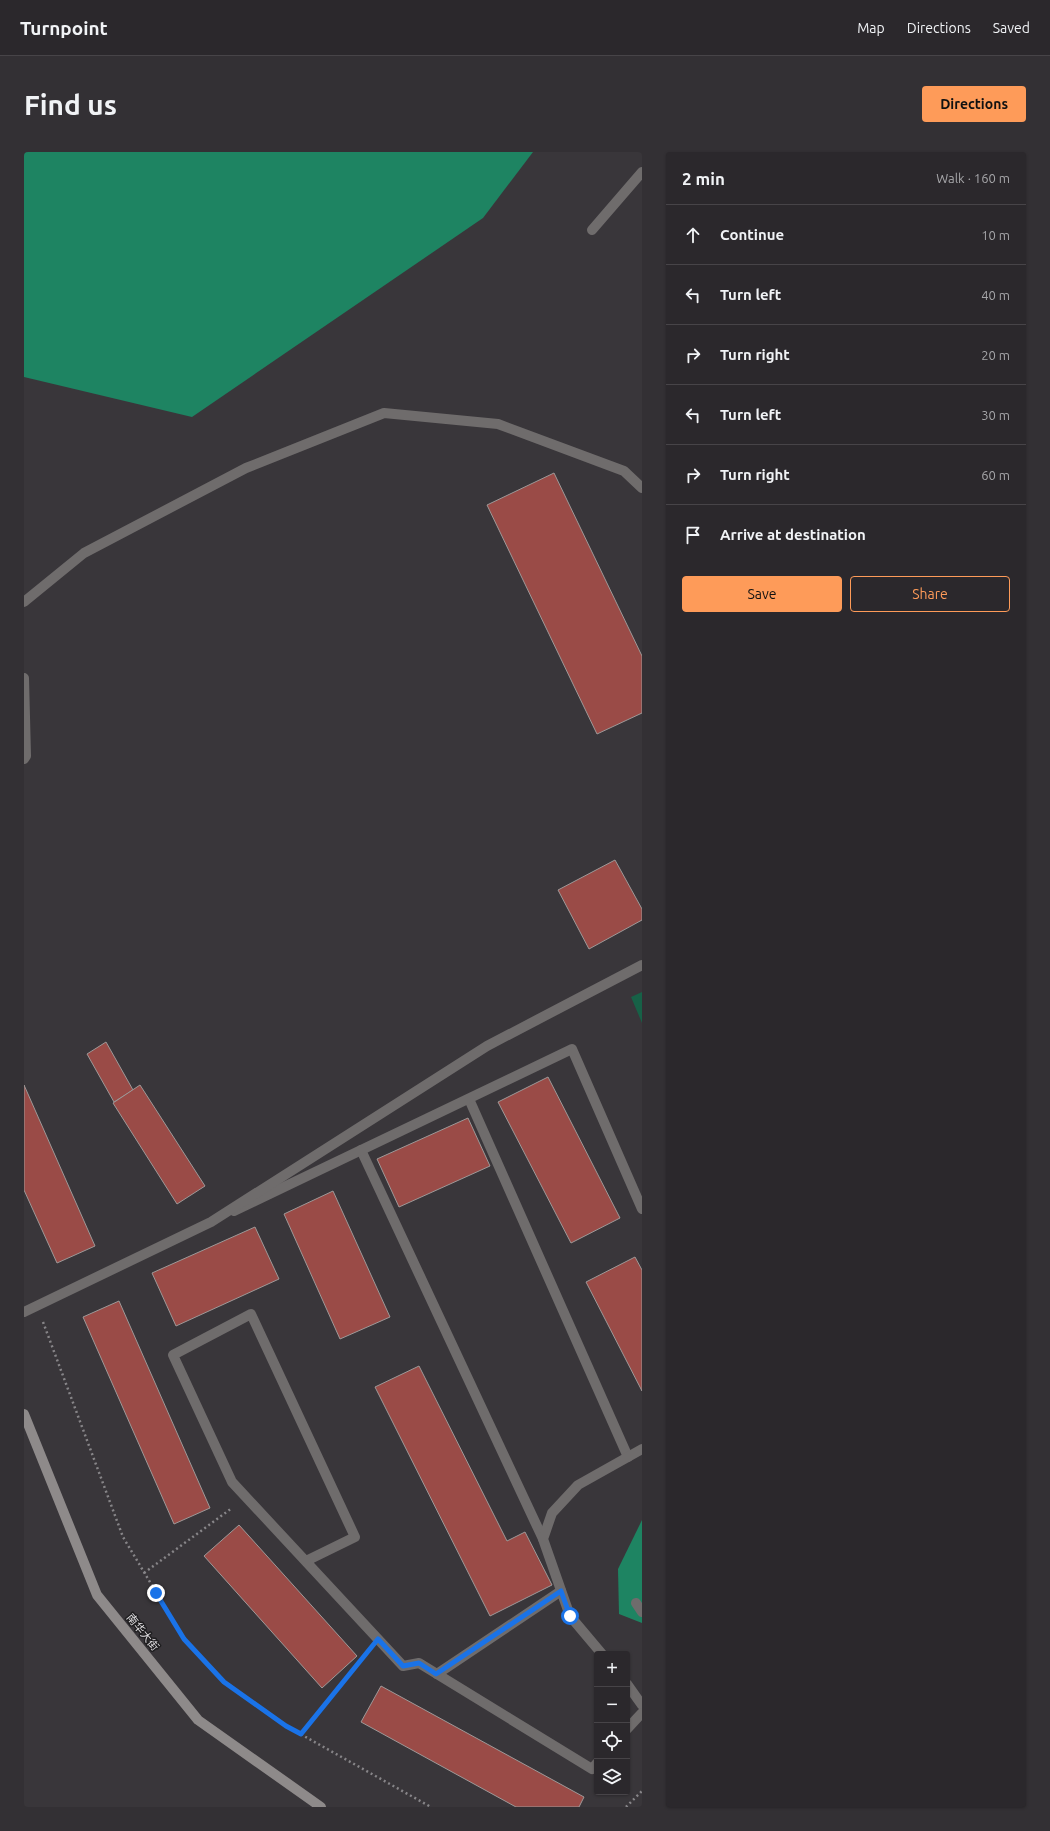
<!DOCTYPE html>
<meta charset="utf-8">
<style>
:root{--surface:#2b282c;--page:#333034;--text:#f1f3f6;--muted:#a6a6a9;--line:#474448;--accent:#fe9b59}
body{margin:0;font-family:Ubuntu,"Noto Sans SC",sans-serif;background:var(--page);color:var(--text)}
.controls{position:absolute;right:12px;bottom:12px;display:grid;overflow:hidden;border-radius:4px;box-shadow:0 1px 3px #0004}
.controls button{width:36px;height:36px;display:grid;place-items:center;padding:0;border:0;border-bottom:1px solid var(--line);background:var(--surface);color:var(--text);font:20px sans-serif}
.stop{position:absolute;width:12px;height:12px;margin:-9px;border:3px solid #1a73e8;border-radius:50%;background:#fff}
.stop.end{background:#1a73e8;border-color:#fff;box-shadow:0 1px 4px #0008}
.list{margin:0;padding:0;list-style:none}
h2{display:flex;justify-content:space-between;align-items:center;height:52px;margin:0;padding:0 16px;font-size:17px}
h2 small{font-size:13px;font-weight:400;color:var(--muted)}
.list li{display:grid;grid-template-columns:26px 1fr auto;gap:12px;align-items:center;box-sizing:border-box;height:60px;padding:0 16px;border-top:1px solid var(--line)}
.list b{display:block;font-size:15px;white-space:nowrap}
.list em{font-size:13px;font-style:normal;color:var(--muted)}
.actions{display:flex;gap:8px;padding:12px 16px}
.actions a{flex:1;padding:9px 0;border:1px solid var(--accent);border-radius:4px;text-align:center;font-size:14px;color:var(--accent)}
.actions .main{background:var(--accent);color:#111}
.icon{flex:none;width:22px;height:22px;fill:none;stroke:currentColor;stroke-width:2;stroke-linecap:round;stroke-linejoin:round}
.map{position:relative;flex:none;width:618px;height:1655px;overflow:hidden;border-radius:4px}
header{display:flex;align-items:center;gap:24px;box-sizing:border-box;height:56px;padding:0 20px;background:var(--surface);border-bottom:1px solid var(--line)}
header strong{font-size:19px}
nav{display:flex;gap:22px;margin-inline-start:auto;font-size:14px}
.intro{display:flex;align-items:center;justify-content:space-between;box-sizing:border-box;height:96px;padding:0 24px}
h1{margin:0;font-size:28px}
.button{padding:10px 18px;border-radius:4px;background:var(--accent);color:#111;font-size:14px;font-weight:700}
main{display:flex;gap:24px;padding:0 24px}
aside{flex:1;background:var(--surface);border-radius:4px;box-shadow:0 1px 3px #0004}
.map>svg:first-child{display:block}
.green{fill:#176147}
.forest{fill:#1e8462}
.building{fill:#9a4b47;stroke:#9e9998}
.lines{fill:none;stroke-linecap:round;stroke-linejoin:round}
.path{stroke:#878588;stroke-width:2.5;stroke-dasharray:2 3;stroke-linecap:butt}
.lane{stroke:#6f6c6c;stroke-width:10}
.street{stroke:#6f6c6c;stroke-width:10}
.secondary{stroke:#8e8a8a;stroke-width:10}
.route{stroke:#1a73e8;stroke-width:5}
.labels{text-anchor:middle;stroke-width:3;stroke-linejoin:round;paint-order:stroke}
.street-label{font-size:11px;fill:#dfdde0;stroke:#1f1e20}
</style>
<header>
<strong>Turnpoint</strong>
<nav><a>Map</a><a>Directions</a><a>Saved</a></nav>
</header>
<div class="intro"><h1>Find us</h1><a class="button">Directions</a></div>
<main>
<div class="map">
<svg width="618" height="1655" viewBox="0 0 618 1655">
<rect width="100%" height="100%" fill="#39363a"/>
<polygon class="green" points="618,840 618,871 607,845"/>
<g class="forest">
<polygon points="0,0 509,0 459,66 168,265 0,225"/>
<polygon points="618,1368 618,1471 595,1462 594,1417"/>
</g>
<g class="building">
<polygon points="530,321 618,504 618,561 573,582 463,353"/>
<polygon points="591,708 618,757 618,768 565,797 534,738"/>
<polygon points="82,890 109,938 90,950 63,902"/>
<polygon points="524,925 596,1066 547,1091 474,950"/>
<polygon points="0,933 71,1094 33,1111 0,1038"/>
<polygon points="116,933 181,1034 153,1052 89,951"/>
<polygon points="444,966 466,1014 375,1055 353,1007"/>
<polygon points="309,1039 366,1165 316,1187 260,1062"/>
<polygon points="231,1075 255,1127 152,1174 128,1121"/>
<polygon points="611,1105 618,1118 618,1239 562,1130"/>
<polygon points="95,1149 186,1356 150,1372 59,1165"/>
<polygon points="395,1214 483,1389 501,1380 528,1433 466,1464 351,1235"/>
<polygon points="215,1373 333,1504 298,1536 180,1404"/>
<polygon points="357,1534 560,1645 555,1655 492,1655 337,1570"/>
</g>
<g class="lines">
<g class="path">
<polyline points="19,1170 99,1385 160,1487 200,1530 262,1574 407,1655"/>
<polyline points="120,1421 208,1356"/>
<polyline points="277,1582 343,1500"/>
<polyline points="602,1655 618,1639"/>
</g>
<g class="lane">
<polyline points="445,947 604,1305"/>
<polyline points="337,998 519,1387"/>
<polyline points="210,1059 548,897 618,1057"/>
<polyline points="282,1409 331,1385 227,1162 149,1203 208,1330 379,1514 395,1511 568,1617 573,1611"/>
<polyline points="578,1502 546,1464 519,1387 528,1361 554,1333 618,1297"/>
<polyline points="413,1522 537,1439"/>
<polyline points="603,1532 618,1553"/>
<polyline points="603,1577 618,1561"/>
</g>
<g class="street">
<polyline points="568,78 618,20"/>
<polyline points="0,450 60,401 222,316 360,261 474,272 600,319 618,336"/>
<polyline points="0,526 2,604 0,607"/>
<polyline points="0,1160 187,1070 463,894 618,813"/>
<polyline points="612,1451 618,1460"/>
</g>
<polyline class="secondary" points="0,1262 73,1443 174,1568 297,1655"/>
</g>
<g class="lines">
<polyline class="route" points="132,1441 160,1487 200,1530 262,1574 277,1582 354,1487 379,1514 395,1511 412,1522 537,1439 546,1464"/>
</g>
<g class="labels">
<g class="street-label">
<text transform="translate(119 1480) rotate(51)" y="4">南华大街</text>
</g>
</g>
</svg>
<div class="controls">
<button>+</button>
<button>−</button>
<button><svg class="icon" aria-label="locate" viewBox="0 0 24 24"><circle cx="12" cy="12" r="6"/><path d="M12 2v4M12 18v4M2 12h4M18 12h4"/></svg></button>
<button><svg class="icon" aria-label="layers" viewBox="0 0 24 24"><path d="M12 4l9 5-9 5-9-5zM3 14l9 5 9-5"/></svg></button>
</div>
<div class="stop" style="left:546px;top:1464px"></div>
<div class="stop end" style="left:132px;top:1441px"></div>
</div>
<aside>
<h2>2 min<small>Walk · 160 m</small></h2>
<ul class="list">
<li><svg class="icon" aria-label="ahead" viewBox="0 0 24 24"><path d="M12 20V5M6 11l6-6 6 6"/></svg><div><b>Continue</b></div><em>10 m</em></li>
<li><svg class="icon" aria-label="left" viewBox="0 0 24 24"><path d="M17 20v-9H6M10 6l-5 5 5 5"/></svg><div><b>Turn left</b></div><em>40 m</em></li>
<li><svg class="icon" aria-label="right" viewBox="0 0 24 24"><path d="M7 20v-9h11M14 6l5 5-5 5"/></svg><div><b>Turn right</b></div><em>20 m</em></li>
<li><svg class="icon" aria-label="left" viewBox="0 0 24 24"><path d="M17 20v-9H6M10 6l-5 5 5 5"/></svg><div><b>Turn left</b></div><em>30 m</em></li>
<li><svg class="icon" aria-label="right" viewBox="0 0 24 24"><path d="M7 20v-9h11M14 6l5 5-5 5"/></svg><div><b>Turn right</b></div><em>60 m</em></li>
<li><svg class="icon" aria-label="arrive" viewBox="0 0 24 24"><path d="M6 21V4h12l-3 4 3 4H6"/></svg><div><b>Arrive at destination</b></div></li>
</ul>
<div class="actions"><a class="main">Save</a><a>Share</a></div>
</aside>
</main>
